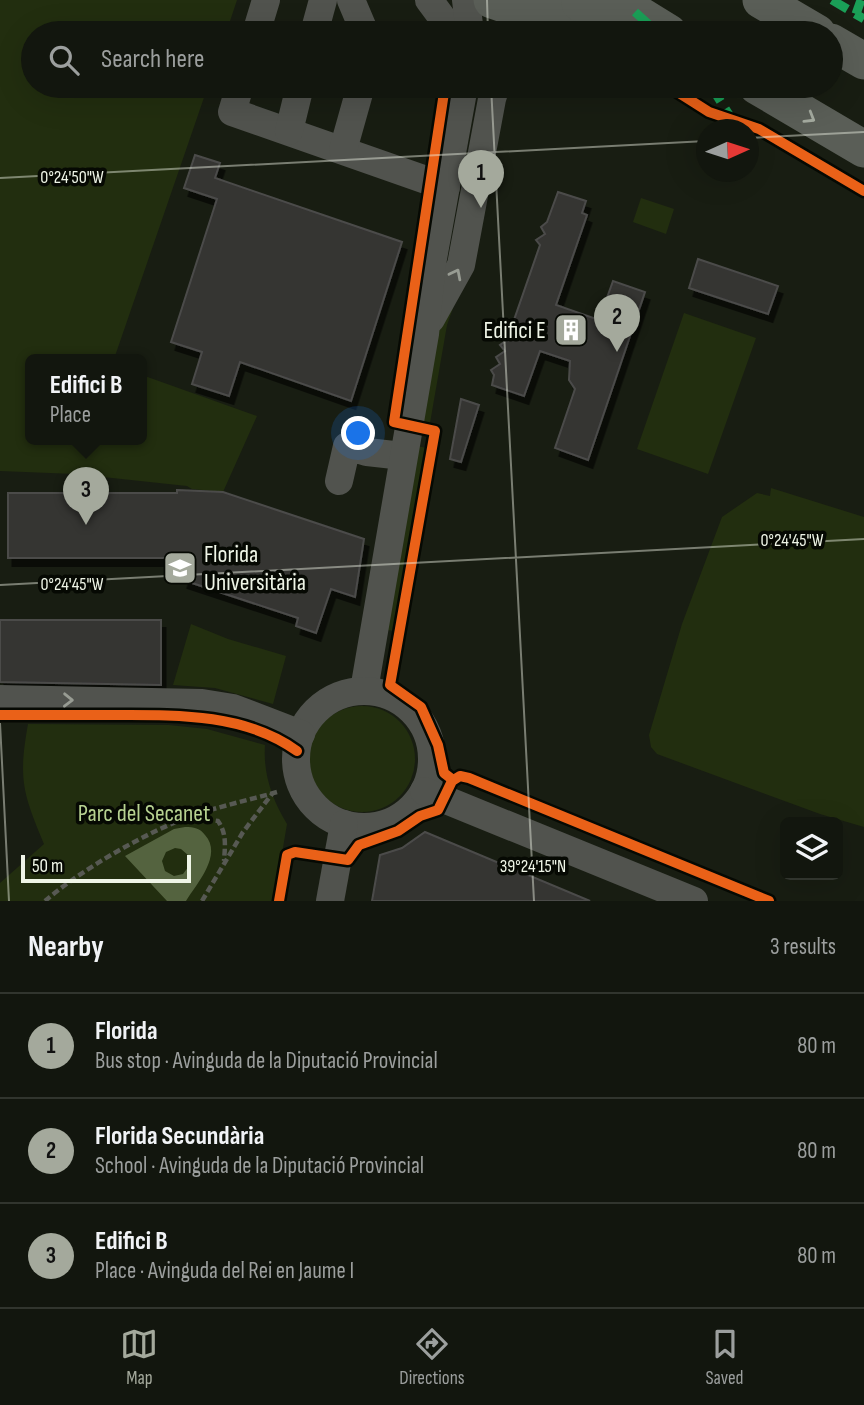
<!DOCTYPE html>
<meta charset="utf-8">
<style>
:root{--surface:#12160e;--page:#1f231c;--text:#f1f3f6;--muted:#9c9f9e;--line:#31352e;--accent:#a4a99c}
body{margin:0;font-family:"Sofia Sans Condensed",sans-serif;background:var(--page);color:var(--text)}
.controls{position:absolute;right:21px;bottom:21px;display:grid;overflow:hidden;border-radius:10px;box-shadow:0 7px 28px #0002}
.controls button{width:63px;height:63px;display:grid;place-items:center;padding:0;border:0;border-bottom:2px solid var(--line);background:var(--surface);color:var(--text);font:35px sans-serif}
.compass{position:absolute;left:696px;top:119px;width:63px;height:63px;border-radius:50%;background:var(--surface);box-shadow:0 7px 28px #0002;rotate:87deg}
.scale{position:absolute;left:21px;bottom:18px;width:170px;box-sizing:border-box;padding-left:7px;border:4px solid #eff5e7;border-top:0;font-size:19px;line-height:24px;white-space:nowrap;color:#eff5e7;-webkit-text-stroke:5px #060903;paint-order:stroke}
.you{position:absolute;left:359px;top:434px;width:24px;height:24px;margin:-18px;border:5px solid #fff;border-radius:50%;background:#1a73e8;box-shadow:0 0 0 10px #1a73e833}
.badge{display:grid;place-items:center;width:46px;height:46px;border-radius:50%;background:var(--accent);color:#111;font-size:23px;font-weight:700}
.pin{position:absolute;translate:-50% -58px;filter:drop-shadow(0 2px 4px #0008)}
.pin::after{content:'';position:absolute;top:37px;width:24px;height:21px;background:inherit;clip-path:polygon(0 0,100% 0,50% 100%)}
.popup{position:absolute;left:25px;top:354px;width:122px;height:91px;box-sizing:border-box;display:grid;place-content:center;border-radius:10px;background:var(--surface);filter:drop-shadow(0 2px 5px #0005);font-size:23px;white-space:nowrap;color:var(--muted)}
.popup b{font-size:26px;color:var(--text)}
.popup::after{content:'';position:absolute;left:50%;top:100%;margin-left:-14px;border:14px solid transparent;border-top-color:var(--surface)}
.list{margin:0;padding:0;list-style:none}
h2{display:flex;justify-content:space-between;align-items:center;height:91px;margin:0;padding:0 28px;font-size:30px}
h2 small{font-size:23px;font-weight:400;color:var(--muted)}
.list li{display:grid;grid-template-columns:46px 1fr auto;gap:21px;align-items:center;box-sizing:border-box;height:105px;padding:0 28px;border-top:2px solid var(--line)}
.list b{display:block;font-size:26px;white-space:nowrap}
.list p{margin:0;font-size:23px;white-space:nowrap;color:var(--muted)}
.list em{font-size:23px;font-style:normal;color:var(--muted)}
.icon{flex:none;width:38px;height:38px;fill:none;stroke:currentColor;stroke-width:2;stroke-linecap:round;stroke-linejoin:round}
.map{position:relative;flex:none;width:864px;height:901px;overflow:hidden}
.search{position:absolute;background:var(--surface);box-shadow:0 7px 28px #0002;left:21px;right:21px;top:21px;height:77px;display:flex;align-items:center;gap:18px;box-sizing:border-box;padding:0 24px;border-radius:38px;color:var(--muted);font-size:26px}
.sheet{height:406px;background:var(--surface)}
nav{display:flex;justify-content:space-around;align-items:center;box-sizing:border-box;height:98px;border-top:2px solid var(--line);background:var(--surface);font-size:19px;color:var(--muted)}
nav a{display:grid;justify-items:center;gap:4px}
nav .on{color:var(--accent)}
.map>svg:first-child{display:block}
.green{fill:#222e0f}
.water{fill:#54633f;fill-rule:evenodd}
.building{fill:#353433;stroke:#4b4b4a;stroke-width:2;filter:url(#shadow)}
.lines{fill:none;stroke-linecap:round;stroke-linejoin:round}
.path{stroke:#575953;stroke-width:4.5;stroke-dasharray:7 3.5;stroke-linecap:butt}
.minor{stroke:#51534e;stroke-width:28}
.major{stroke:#5a5e57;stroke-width:37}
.quiet{stroke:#1a9f57;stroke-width:9;stroke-dasharray:18 9;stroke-linecap:butt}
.cycleway-casing{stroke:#060903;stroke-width:15}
.cycleway{stroke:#ea6118;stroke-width:10}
.oneway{stroke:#a4aa9f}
.oneway2{stroke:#989c93}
.ticks{fill:none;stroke:#eff5e7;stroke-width:2;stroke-opacity:0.45}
.labels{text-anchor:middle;stroke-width:7;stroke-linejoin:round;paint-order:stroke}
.poi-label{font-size:24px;fill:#eff5e7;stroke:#060903;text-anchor:end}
.park-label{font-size:24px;fill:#b7d291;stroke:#060903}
.ticks-label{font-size:18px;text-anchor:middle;fill:#eff5e7;stroke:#060903;stroke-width:7;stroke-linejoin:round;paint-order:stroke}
</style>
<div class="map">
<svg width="864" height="901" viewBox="0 0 864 901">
<defs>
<filter id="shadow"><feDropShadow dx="4.5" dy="8" stdDeviation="0" flood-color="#0009"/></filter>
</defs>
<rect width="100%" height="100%" fill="#181d12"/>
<g class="green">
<polygon points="0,0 237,0 226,33 33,33 33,86 208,86 114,359 30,359 30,439 142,439 142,375 257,416 223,492 192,489 187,486 75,474 0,471"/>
<polygon points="641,198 674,209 666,234 633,222"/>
<polygon points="453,308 447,325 430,423 421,422 439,319"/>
<polygon points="684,313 756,338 708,474 637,449"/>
<polygon points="417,446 427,448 396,631 386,630"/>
<polygon points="771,488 864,517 864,827 820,814 657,754 651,747 649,735 682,624 722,517 757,493 770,496"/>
<polygon points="191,624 228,639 286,656 273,704 215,688 173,685"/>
<circle cx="362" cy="759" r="53"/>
<path d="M28,724l141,1 38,4 58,16c-2,29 7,54 22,79l-13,77h-274v-18l44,-39c-21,-51 -26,-64 -16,-120z"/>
</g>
<path class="water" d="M185,827c9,0 15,1 20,8 18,20 -8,48 -19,66h-19l-42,-45 49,-27zM175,848l6,1 7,6 1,11 -6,8 -9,2 -9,-5 -3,-10 4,-9z"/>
<g class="building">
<polygon points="195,155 220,163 215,178 402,242 351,401 240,362 229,396 192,384 202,352 171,342 217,199 184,188"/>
<polygon points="558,192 586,201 582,213 587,215 556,305 599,320 613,281 645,292 588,460 555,448 575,389 569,380 570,361 540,351 524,396 492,385 494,375 491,370 500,364 496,357 505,351 500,345 507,340 540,245 536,240 545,234 541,227 547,222"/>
<polygon points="698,259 778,286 768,314 689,288"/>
<polygon points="461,399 479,405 461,462 450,459"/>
<polygon points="177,490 223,492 364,539 355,597 331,589 316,633 296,626 298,618 183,580 190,558 8,558 8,493 177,493"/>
<polygon points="0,620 161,620 161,685 0,682"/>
<polygon points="425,832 590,901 372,901 380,855 402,848"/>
</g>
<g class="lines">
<g class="path">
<path d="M195,817l23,4c9,13 7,25 6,40"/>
<path d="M45,901c37,-32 103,-70 149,-86 27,-9 55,-15 83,-23"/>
<polyline points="202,901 243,832 272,794"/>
</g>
<g class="minor">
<polyline points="351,0 365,33"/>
<polyline points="429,0 449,27 457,33"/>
<polyline points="466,0 470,33"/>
<polyline points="256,33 266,0"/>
<polyline points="314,33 323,0"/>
<polyline points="240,86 232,112 446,187"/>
<polyline points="289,131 300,86"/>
<polyline points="343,150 361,86"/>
<polyline points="431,319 461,265 492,99 496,86"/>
<polyline points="339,481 347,446 367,452 403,456"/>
<polyline points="364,690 425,334 432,264 464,86"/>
<circle cx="364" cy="759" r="68"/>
<polyline points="0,699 202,703 233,708 301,734"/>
<polyline points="424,791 694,901"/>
<polyline points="330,901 344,824"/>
</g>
<g class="major">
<path d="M492,0c29,11 63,18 92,0"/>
<polyline points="761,0 817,33"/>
<polyline points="580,3 635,12 669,33"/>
<polyline points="831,42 864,61"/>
<polyline points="757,86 864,149"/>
</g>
<g class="quiet">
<polyline points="832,0 864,19"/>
<polyline points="635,12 658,33"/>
<polyline points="856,14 861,0"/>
<polyline points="711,86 731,118"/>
</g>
<defs>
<g id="cycleway">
<polyline points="445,86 394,422 435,431 390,685 421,707 438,745 444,773 453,780"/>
<polyline points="668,86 709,112 759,129 864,191"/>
<path d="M0,715c36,0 72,0 108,0 64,0 135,-3 189,36"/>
<polyline points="279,901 287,855 295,852 348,860 359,845 398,831 420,816 438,810 452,781 460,776 469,778 769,901"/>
</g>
</defs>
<use href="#cycleway" class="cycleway-casing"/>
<use href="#cycleway" class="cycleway"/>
</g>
<defs><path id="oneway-chevron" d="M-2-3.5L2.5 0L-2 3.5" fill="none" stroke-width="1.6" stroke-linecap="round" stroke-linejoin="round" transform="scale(1.75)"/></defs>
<use class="oneway" href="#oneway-chevron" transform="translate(810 118) rotate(31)"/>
<g class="oneway2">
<use href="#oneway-chevron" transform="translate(456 274) rotate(-63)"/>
<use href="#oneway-chevron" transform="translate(68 700) rotate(1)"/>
</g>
<path class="ticks" d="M487,0l1,33M491,86l43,815M748,138l116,-6M0,178l706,-37M0,585l864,-46M0,723l9,178"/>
<defs>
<symbol id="building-square" viewBox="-11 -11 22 22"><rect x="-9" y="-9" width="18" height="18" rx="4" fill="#a4a99c" stroke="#060903"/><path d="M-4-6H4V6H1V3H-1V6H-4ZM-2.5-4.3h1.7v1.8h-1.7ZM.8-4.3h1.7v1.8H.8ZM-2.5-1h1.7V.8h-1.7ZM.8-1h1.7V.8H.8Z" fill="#fff"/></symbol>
<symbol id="university-square" viewBox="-11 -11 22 22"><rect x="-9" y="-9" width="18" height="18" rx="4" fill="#a4a99c" stroke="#060903"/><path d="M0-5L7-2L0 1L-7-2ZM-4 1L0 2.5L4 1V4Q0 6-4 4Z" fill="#fff"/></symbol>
</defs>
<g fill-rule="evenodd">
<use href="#building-square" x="552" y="311" width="38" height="38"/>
<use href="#university-square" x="161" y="549" width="38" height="38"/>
</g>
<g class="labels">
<g class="poi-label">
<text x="546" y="338">Edifici E</text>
<text x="204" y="562" text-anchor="start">Florida<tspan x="204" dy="28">Universitària</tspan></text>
</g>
<g class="park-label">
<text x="144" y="821">Parc del Secanet</text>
</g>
</g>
<g class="ticks-label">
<text x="72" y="183">0°24'50"W</text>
<text x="792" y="546">0°24'45"W</text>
<text x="72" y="590">0°24'45"W</text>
<text x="533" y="872">39°24'15"N</text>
</g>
</svg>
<div class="controls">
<button><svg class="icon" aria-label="layers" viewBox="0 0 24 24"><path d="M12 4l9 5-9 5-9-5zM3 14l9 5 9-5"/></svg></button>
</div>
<svg class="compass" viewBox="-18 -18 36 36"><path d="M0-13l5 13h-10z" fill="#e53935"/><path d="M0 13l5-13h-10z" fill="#9c9f9e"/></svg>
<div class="scale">50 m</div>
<div class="you"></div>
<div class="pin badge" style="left:481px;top:208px">1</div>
<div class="pin badge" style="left:617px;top:352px">2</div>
<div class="pin badge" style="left:86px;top:525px">3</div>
<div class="popup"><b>Edifici B</b>Place</div>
<div class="search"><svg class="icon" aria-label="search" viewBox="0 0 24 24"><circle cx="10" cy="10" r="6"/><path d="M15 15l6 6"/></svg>Search here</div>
</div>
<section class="sheet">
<h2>Nearby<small>3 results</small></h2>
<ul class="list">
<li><span class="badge">1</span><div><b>Florida</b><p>Bus stop · Avinguda de la Diputació Provincial</p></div><em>80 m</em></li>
<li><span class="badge">2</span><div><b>Florida Secundària</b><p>School · Avinguda de la Diputació Provincial</p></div><em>80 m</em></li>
<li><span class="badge">3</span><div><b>Edifici B</b><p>Place · Avinguda del Rei en Jaume I</p></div><em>80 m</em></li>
</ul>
</section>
<nav>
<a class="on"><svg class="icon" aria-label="map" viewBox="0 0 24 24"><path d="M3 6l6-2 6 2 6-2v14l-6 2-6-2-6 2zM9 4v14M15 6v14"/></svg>Map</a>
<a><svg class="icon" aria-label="directions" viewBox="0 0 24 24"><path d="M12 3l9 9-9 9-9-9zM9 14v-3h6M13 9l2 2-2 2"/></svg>Directions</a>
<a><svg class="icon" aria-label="saved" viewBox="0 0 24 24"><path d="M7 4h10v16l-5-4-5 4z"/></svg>Saved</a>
</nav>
